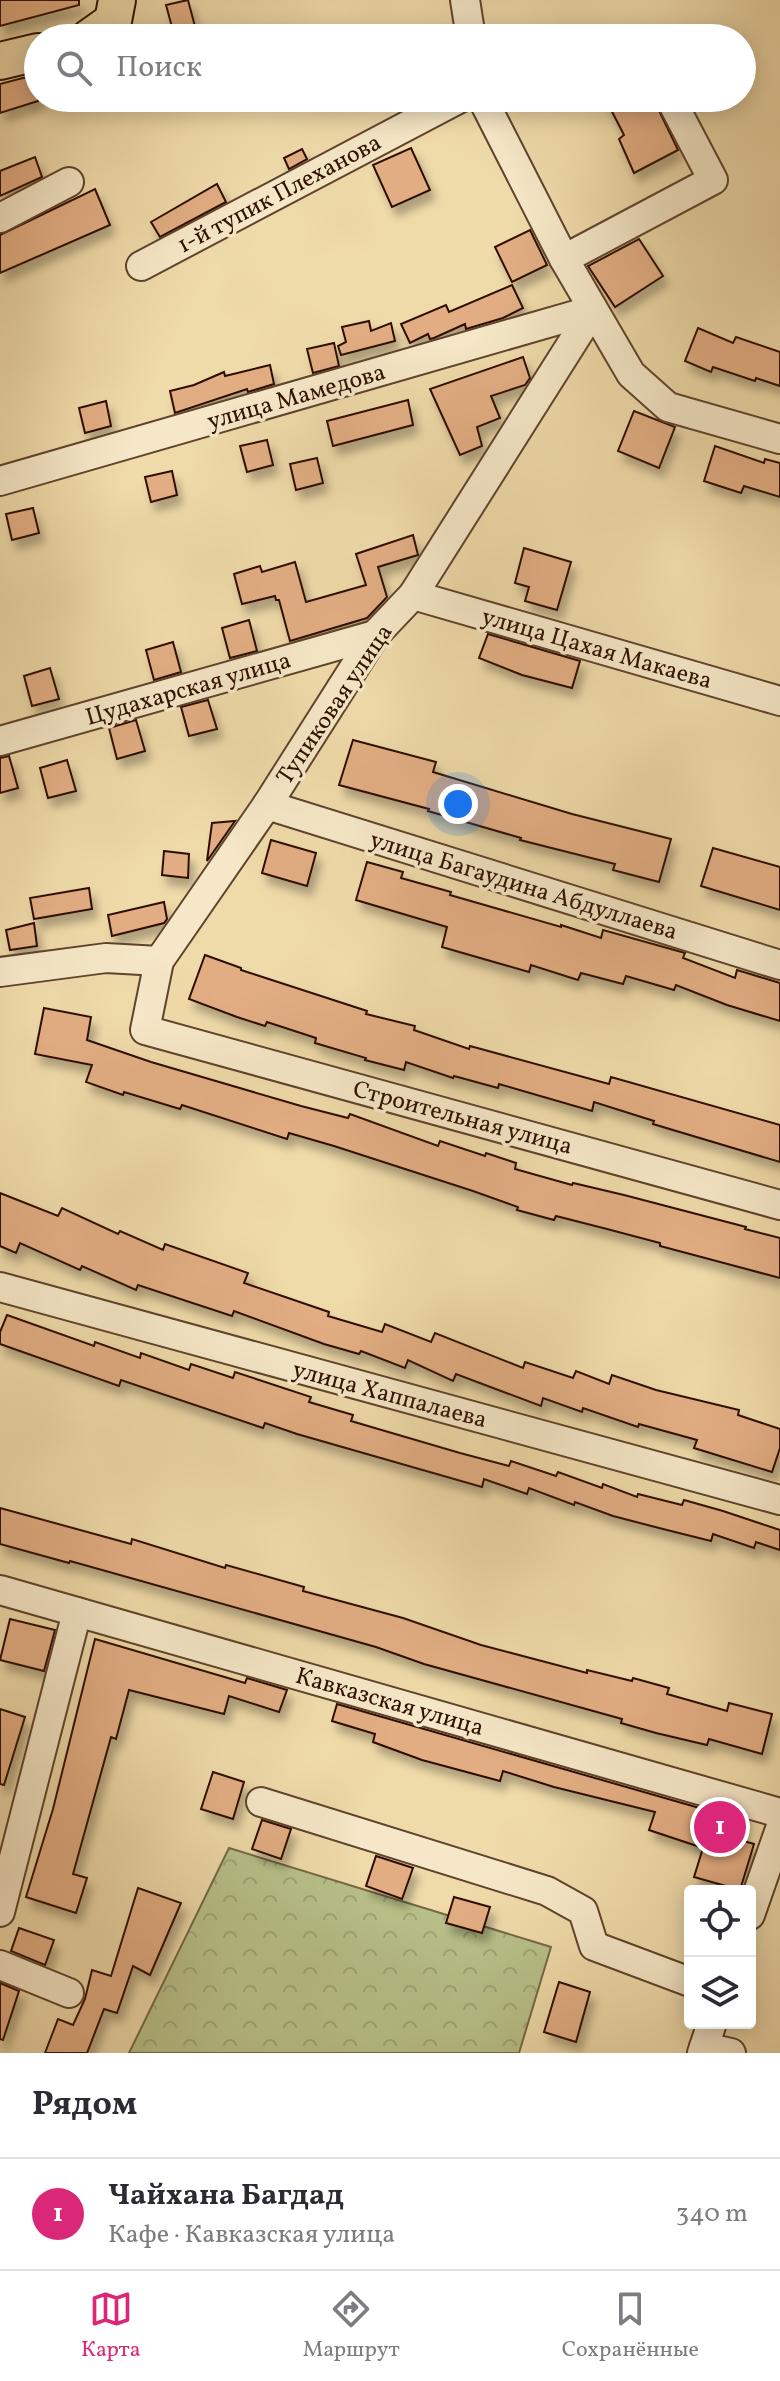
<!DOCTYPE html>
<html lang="ru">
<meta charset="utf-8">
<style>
:root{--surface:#fff;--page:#f7f7f7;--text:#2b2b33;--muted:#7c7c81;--line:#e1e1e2;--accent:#db2777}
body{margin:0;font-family:Vollkorn,serif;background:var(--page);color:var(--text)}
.controls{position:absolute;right:24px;bottom:24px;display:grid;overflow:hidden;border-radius:8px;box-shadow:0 4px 20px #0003}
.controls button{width:72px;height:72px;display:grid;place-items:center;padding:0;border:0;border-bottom:2px solid var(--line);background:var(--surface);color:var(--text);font:40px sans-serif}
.you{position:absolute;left:458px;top:804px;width:28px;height:28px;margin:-20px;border:6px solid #fff;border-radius:50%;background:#1a73e8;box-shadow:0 0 0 12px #1a73e833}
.badge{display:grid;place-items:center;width:52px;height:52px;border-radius:50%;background:var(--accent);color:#fff;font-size:26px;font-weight:700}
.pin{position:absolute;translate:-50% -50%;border:4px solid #fff;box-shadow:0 2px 8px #0006}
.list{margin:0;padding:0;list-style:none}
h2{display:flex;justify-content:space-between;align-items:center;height:104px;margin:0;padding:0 32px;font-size:34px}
h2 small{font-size:26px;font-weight:400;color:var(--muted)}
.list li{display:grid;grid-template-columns:52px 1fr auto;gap:24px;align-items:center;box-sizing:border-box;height:112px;padding:0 32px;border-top:2px solid var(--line)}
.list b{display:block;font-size:30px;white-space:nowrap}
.list p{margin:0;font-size:26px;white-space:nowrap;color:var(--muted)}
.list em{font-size:26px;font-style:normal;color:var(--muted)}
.icon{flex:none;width:44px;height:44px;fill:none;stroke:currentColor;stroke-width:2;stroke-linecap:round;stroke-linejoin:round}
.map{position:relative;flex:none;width:780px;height:2053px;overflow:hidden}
.search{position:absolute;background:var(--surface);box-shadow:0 4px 20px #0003;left:24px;right:24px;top:24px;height:88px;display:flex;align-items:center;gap:20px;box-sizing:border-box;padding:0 28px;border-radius:44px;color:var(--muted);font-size:30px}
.sheet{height:216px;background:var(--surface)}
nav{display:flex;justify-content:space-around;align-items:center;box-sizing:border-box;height:112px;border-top:2px solid var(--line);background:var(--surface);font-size:22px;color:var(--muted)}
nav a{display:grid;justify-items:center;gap:4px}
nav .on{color:var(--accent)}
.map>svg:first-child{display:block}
.forest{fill:url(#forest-crowns);stroke:#746846;stroke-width:2}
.building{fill:#e2ad83;stroke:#2f1102;stroke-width:2;filter:url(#shadow)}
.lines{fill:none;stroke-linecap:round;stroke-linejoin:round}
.minor-casing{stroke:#5f432c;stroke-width:32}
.major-casing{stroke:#2f1102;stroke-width:40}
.minor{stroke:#f5e7c7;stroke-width:28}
.major{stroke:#efdaa9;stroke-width:36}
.labels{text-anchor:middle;stroke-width:7;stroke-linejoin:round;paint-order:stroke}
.street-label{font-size:24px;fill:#2f1102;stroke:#f5e7c7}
</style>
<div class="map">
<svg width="780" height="2053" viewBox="0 0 780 2053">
<defs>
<pattern id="forest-crowns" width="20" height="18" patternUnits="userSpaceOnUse" patternTransform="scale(2)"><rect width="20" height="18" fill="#b8c089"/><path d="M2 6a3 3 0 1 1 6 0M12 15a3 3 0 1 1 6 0" fill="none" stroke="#9ea475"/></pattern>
<filter id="shadow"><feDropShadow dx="5" dy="9" stdDeviation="4" flood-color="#0004"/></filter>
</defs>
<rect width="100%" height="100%" fill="#efdaa9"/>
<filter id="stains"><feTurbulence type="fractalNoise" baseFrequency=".0025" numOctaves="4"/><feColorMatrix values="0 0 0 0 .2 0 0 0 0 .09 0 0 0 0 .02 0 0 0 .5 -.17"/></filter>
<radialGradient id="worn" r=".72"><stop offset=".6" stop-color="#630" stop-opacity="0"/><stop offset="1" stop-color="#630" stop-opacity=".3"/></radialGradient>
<polygon class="forest" points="229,1848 551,1947 519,2053 129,2053"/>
<g class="building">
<polygon points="0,0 79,0 79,5 0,26"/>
<polygon points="188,0 198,38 175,38 166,5"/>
<polygon points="38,74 38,101 0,113 0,84"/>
<polygon points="605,98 653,98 678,150 634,173 619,139 624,135"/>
<polygon points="411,148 430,190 392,207 373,165"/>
<polygon points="302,149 307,159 289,169 284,158"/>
<polygon points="35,157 42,177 0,196 0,171"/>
<polygon points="217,184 226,202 160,237 151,222"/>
<polygon points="95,189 110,225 0,273 0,235"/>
<polygon points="530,230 547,265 512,282 495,247"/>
<polygon points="639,239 663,276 615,307 588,266"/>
<polygon points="512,285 523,308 503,318 466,329 465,324 434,338 430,339 428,334 410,343 401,324 446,305 449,312"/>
<polygon points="369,321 371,331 391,323 395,341 341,355 338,346 346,342 342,327"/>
<polygon points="698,328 733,343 736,337 780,352 780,386 756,378 755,381 713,367 711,372 685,361"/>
<polygon points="334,343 339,366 313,373 307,349"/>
<polygon points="523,357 530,378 525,385 491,396 500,418 477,427 482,446 460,455 430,389"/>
<polygon points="270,365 274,384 248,392 247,389 175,413 170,391 194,385 224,372 225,376"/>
<polygon points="408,400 413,425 333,446 327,421"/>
<polygon points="106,401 111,426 85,433 79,408"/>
<polygon points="634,411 675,427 659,468 618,451"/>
<polygon points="267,440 273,465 247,472 240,446"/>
<polygon points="715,446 764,463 765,459 780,463 780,497 744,486 741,493 704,481"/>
<polygon points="317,458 323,483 296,490 290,464"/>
<polygon points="172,471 177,495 151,502 145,477"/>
<polygon points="33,508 39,533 12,540 6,514"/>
<polygon points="413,535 418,555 378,567 387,597 367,618 290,641 279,600 276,600 275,596 242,604 234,574 260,566 262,572 295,562 306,602 366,585 356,554"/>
<polygon points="524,548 571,562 557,610 525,601 529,587 515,583"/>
<polygon points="249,620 257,651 230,658 222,628"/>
<polygon points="488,634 580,661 572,688 522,675 479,658"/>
<polygon points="173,642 181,672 154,680 146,650"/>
<polygon points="50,668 59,699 32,706 24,676"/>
<polygon points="208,700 217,729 189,736 181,707"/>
<polygon points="136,720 145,751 117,759 109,728"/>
<polygon points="353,740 436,762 433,772 572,814 671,839 659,882 613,870 615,864 520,840 521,838 428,811 429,809 339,785"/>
<polygon points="9,756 18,788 0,793 0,758"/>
<polygon points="67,760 76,791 48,798 40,768"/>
<polygon points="235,821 207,861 212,823"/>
<polygon points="271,840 316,853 307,886 262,873"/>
<polygon points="713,848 780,867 780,910 701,886"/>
<polygon points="164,851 189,854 188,878 162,875"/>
<polygon points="367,862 403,872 401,878 451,892 450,895 561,927 561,925 601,938 603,930 685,953 683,958 735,978 737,970 780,983 780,1021 727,1005 676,985 674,990 626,976 623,984 581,973 578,980 531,965 529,972 442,947 447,927 356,900"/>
<polygon points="89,888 92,909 34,919 30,898"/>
<polygon points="164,902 167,919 164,923 112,936 108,915"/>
<polygon points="34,923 37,946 10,950 6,930"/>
<polygon points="205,955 241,968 241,970 367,1011 366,1014 415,1026 414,1030 469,1049 470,1046 609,1084 611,1077 780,1125 780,1162 653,1124 654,1121 594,1102 592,1111 499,1084 498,1088 454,1076 453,1078 406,1062 404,1070 365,1060 366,1058 315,1043 316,1038 267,1022 265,1026 237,1017 189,999"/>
<polygon points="44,1008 91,1017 87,1040 151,1062 301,1106 348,1118 350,1114 438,1146 440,1141 485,1156 486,1153 516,1163 515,1169 572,1185 573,1183 624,1195 746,1227 745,1229 780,1238 780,1278 660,1246 660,1243 607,1229 556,1216 554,1220 517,1210 518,1207 473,1191 334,1146 289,1133 287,1139 182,1105 180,1109 124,1092 123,1095 86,1082 92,1065 35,1054"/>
<polygon points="0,1193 58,1216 62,1208 118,1234 120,1231 163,1250 165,1244 248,1273 244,1283 329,1312 328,1316 382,1332 385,1324 431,1342 435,1333 523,1368 525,1362 573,1378 576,1371 609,1384 612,1375 656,1390 739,1410 738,1415 780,1429 780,1448 772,1472 694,1448 697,1440 639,1424 638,1427 583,1408 582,1412 543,1398 541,1406 456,1374 453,1381 408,1360 405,1368 361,1351 359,1354 324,1344 234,1311 232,1316 138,1285 136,1290 82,1266 80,1270 20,1243 16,1253 0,1246"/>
<polygon points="7,1315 94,1346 95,1342 140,1358 141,1353 189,1370 191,1364 233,1378 235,1372 311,1397 309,1402 353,1415 351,1421 460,1453 509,1466 511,1461 556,1476 558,1472 602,1488 603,1484 637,1497 638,1494 682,1505 684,1500 723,1511 780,1530 780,1550 756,1542 754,1548 713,1534 711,1541 663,1529 613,1516 575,1502 574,1505 529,1488 527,1494 484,1479 482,1487 297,1434 265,1423 263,1428 121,1380 119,1386 0,1344 0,1332"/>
<polygon points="0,1508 131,1544 132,1539 225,1568 226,1565 304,1587 303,1591 403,1618 481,1645 587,1673 587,1670 632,1681 633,1678 669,1688 667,1694 727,1711 729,1703 772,1714 762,1754 709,1739 707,1745 656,1733 621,1723 622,1719 424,1664 376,1647 70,1561 69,1563 0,1544"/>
<polygon points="10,1619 55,1630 44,1671 0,1660"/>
<polygon points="95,1639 245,1683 247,1678 287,1690 279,1712 229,1696 224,1714 129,1690 116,1739 111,1737 73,1874 87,1878 76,1913 26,1897 53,1809"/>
<polygon points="337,1704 703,1809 696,1827 754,1844 740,1890 694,1877 703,1848 649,1830 655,1812 554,1787 503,1771 500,1781 422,1760 373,1742 375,1734 332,1721"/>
<polygon points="0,1709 25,1717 4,1785 0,1784"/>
<polygon points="213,1772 244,1782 233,1819 201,1809"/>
<polygon points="262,1820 291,1829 281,1859 252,1849"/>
<polygon points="376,1856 413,1868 402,1899 366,1886"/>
<polygon points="138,1888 181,1903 150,1975 133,1966 117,2013 104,2009 87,2053 45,2053 58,2019 73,2025 85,1999 92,1970 111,1976"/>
<polygon points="454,1897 490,1907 482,1933 446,1923"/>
<polygon points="19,1928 54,1940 45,1965 11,1951"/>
<polygon points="559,1982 590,1992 576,2042 544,2032"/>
<polygon points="0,1983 19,1991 3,2040 0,2039"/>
</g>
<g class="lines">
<defs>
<g id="minor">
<polyline points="465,0 471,38"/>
<polyline points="482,98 564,259 631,374 668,407 780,439"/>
<polyline points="0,218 69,182"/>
<polyline points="564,259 713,180 670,98"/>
<polyline points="141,266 460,98"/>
<polyline points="0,481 593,310"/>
<polyline points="413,595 780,701"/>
<polyline points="0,741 375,635"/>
<polyline points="267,805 780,965"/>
<polyline points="159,961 145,1030 780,1205"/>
<polyline points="0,972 106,958 159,961 267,805 375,635 413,595 593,310"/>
<polyline points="0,1287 780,1500"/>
<polyline points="0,1590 780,1813"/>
<polyline points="261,1802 547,1891 583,1911 594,1946 690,1982"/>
<polyline points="0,1912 77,1612"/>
<polyline points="750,1915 780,1829"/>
<polyline points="0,1965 69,1993"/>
<polyline points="704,2047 731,2053"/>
<polyline points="702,2053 712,2023"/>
</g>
<g id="major">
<polyline points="89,38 113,21 117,0"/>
<polyline points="0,61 38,52"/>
</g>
</defs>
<use href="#minor" class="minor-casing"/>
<use href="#major" class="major-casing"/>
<use href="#minor" class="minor"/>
<use href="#major" class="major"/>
</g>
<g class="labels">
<g class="street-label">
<text transform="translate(279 193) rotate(-28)" y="8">1-й тупик Плеханова</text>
<text transform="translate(296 396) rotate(-16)" y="8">улица Мамедова</text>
<text transform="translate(597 648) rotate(16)" y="8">улица Цахая Макаева</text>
<text transform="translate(188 688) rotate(-16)" y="8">Цудахарская улица</text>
<text transform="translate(334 704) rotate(-56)" y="8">Тупиковая улица</text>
<text transform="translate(524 885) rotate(17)" y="8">улица Багаудина Абдуллаева</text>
<text transform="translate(463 1117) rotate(15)" y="8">Строительная улица</text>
<text transform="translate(390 1394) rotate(15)" y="8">улица Хаппалаева</text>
<text transform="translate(390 1701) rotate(16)" y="8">Кавказская улица</text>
</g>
</g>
<rect width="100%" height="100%" filter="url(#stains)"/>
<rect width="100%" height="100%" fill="url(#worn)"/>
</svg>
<div class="controls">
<button><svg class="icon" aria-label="locate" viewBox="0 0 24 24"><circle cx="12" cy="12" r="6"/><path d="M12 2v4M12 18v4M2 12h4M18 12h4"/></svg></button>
<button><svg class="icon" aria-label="layers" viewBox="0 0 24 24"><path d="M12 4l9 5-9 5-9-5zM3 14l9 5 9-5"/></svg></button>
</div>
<div class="you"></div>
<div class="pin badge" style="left:720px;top:1827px">1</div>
<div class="search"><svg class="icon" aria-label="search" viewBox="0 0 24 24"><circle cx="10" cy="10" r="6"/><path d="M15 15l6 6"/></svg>Поиск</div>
</div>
<section class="sheet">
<h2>Рядом<small></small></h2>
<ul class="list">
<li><span class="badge">1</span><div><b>Чайхана Багдад</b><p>Кафе · Кавказская улица</p></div><em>340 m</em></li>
</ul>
</section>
<nav>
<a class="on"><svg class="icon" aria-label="map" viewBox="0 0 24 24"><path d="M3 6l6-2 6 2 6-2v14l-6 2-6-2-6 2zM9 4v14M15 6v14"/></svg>Карта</a>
<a><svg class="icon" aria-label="directions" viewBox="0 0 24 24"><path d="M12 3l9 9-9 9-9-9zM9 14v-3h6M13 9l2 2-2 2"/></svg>Маршрут</a>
<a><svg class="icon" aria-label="saved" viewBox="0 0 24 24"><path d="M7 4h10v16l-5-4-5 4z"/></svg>Сохранённые</a>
</nav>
